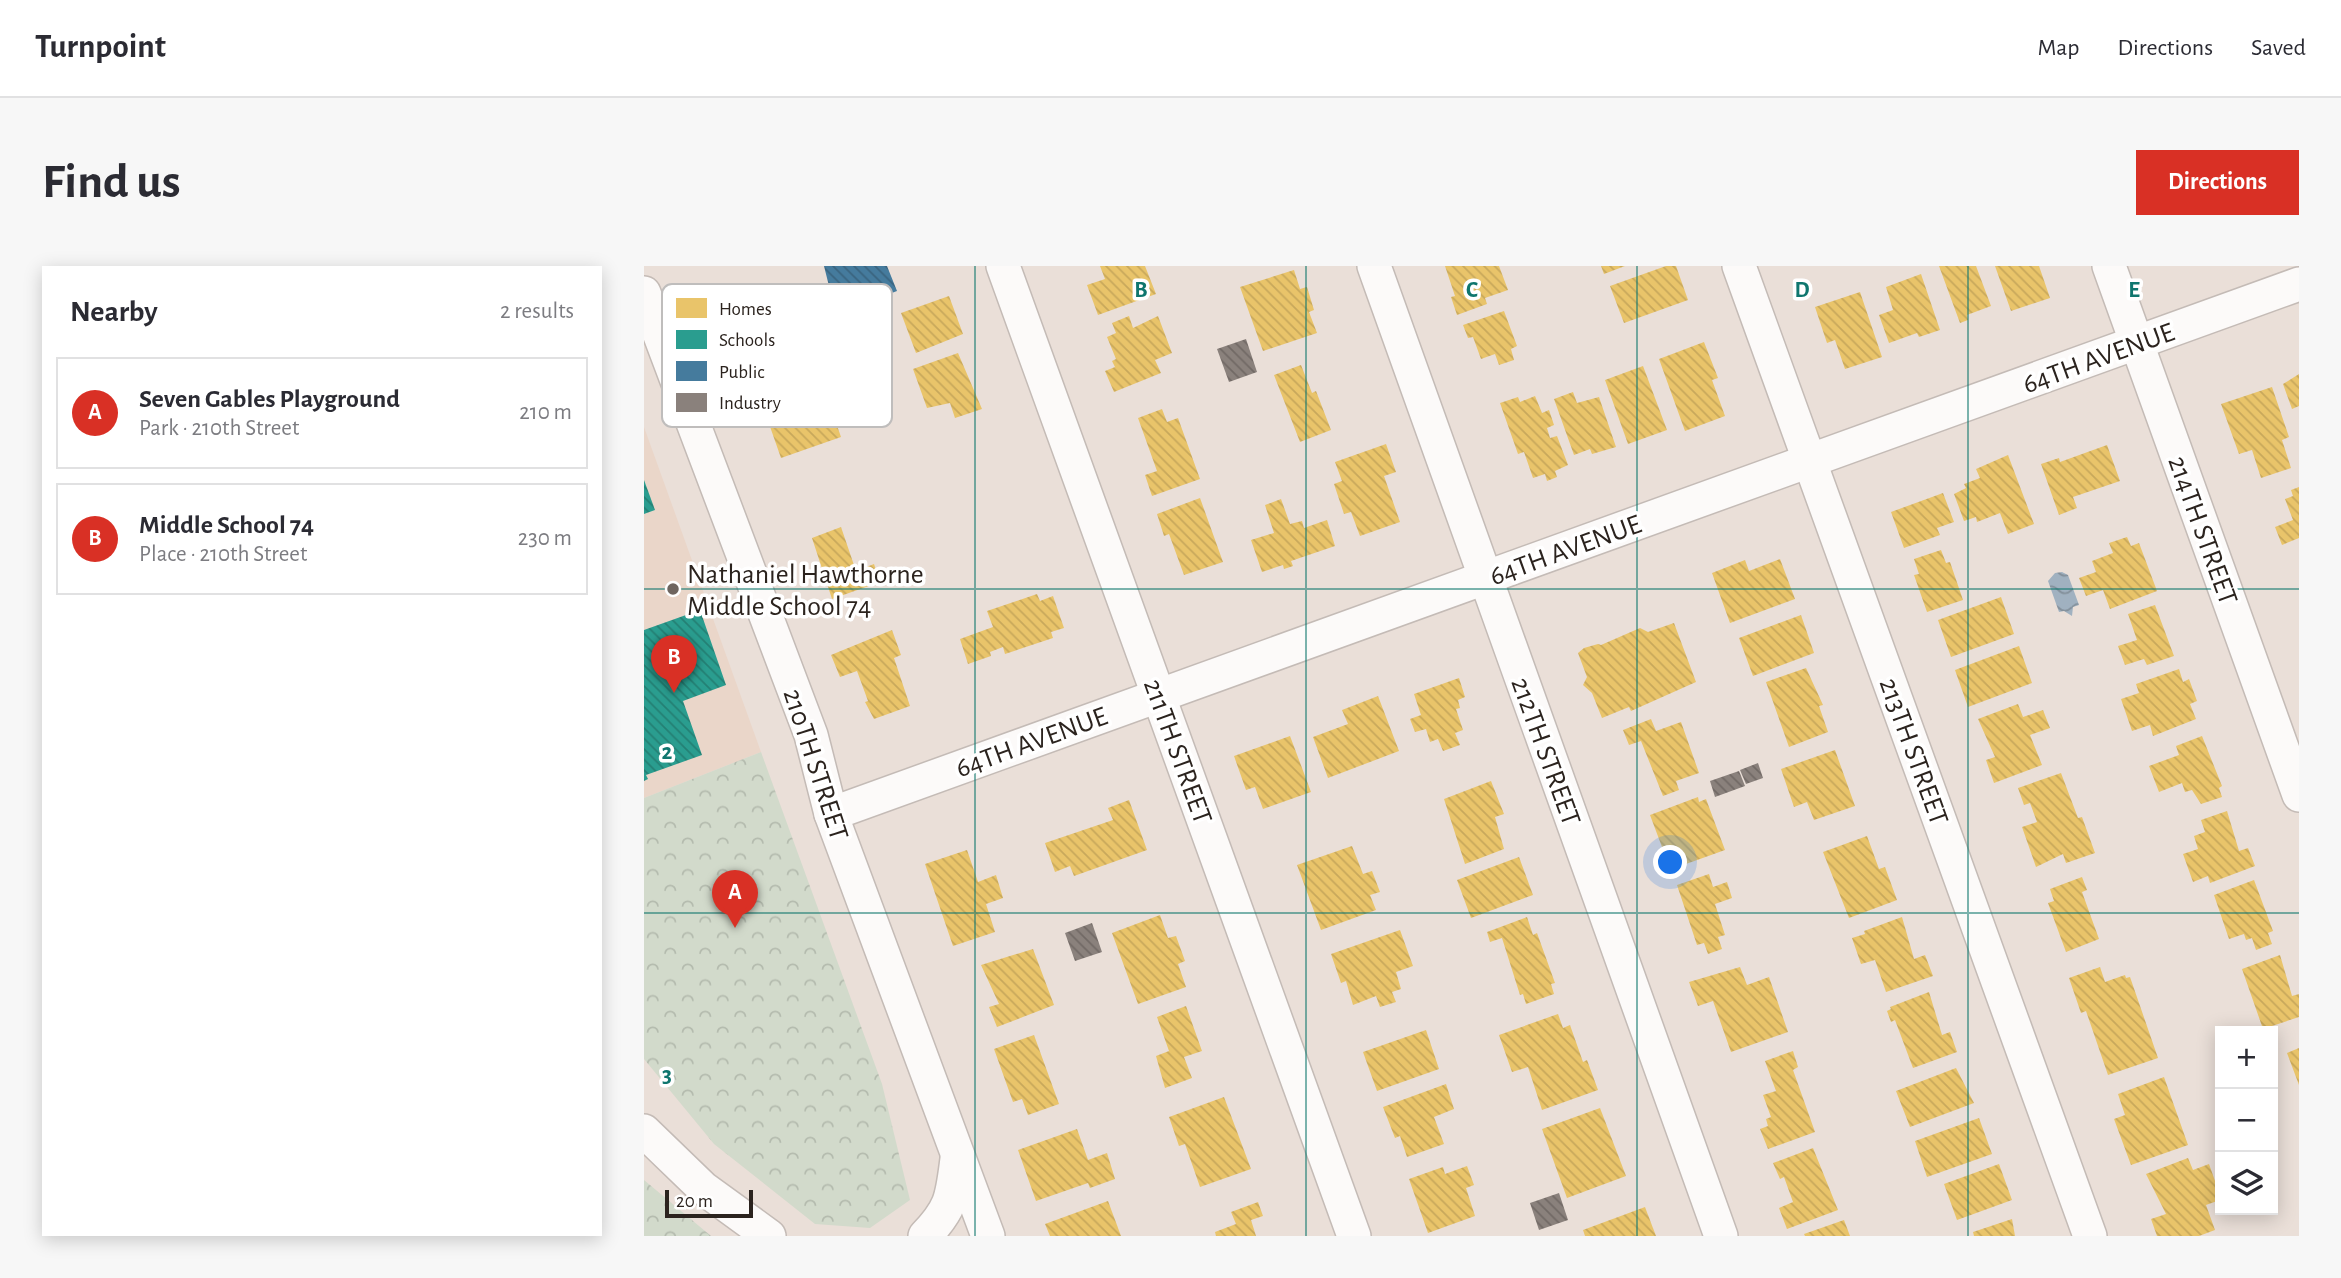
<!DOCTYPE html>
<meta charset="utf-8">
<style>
:root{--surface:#fff;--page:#f7f7f7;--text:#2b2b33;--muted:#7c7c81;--line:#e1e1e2;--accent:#d93025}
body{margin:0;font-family:"Alegreya Sans",sans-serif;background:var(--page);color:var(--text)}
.controls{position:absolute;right:21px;bottom:21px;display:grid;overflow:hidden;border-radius:0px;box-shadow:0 4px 18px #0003}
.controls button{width:63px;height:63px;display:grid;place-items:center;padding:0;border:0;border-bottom:2px solid var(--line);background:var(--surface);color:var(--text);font:35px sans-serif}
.scale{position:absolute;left:21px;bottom:18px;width:88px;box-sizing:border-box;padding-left:7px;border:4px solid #2b231e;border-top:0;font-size:19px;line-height:24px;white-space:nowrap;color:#2b231e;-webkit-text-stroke:5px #fff;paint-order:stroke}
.you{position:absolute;left:1027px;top:597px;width:24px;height:24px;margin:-18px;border:5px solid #fff;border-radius:50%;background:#1a73e8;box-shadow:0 0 0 10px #1a73e833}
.badge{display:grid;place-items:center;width:46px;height:46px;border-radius:50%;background:var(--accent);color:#fff;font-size:23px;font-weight:700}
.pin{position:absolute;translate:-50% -58px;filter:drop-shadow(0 2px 4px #0008)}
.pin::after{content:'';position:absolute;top:37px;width:24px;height:21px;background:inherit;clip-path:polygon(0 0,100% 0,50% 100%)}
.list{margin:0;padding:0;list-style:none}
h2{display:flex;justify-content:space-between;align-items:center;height:91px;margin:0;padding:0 28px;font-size:30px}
h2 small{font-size:23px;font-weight:400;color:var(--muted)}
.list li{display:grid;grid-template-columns:46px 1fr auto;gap:21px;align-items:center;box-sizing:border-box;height:112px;margin:0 14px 14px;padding:0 14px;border:2px solid var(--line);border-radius:0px}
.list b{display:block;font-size:26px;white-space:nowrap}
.list p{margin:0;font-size:23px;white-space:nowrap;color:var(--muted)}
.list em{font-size:23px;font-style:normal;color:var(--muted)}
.icon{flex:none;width:38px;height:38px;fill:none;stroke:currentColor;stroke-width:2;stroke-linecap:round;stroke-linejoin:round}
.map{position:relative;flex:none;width:1655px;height:970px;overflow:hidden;border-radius:0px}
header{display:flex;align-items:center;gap:42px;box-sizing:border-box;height:98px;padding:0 35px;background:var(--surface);border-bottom:2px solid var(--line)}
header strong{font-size:33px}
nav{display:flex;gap:38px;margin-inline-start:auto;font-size:24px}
.intro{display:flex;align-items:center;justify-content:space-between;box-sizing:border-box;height:168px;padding:0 42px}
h1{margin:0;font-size:49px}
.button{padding:18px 32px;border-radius:0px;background:var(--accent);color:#fff;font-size:24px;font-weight:700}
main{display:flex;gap:42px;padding:0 42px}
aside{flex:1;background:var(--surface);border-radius:0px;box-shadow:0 4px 18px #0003}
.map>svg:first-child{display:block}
.built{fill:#ead6c9}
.park{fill:url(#park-crowns)}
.water{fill:url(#water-waves)}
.homes{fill:url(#homes-back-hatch)}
.schools{fill:url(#schools-back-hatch)}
.public{fill:url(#public-back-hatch)}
.industry{fill:url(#industry-back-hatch)}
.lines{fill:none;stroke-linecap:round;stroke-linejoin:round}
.street-casing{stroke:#c4bbb6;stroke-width:36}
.street{stroke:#fcfaf9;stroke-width:33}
.grid{fill:none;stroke:#0f766e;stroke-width:2;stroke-opacity:0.55}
.poi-dot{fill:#6e655f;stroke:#fff;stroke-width:2.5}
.labels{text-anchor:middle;stroke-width:7;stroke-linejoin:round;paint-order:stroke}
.street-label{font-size:28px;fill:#2b231e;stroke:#fff}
.poi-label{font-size:28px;fill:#2b231e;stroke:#fff;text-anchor:start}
.key{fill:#fff;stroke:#bfbdbc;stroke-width:2}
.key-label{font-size:19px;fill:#2b231e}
.grid-label{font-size:23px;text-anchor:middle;font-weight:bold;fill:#0f766e;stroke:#fff;stroke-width:7;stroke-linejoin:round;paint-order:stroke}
</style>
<header>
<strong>Turnpoint</strong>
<nav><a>Map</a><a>Directions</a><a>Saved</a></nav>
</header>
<div class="intro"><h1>Find us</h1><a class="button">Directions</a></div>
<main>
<aside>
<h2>Nearby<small>2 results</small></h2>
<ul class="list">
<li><span class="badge">A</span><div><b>Seven Gables Playground</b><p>Park · 210th Street</p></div><em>210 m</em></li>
<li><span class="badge">B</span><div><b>Middle School 74</b><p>Place · 210th Street</p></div><em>230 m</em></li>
</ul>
</aside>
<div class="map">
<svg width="1655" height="970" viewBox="0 0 1655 970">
<defs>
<pattern id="park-crowns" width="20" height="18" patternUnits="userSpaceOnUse" patternTransform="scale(1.75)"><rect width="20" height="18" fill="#d2dacb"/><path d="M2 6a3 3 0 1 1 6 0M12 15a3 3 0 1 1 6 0" fill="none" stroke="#b4bbae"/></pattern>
<pattern id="water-waves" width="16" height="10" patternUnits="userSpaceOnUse" patternTransform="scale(1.75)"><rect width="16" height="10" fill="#a0b1c0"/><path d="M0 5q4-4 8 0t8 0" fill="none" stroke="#83909b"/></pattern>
<pattern id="homes-back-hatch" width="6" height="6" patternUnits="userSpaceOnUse" patternTransform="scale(1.75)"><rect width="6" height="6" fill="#e9c46a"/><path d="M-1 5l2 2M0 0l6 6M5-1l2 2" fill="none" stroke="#c8a85b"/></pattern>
<pattern id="schools-back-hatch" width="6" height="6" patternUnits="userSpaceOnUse" patternTransform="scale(1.75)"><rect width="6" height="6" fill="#2a9d8f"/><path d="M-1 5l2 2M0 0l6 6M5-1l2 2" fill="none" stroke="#248074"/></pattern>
<pattern id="public-back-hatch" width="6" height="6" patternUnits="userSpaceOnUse" patternTransform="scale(1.75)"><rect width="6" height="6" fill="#457b9d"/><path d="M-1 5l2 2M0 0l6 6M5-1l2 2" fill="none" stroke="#3a647f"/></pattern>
<pattern id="industry-back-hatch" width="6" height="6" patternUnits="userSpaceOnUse" patternTransform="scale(1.75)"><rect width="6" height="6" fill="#8a817c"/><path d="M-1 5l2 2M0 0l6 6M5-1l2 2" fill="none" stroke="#716965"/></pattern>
</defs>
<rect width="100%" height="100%" fill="#eadfd8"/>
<polygon class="built" points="0,161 117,486 0,532"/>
<g class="park">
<polygon points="117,486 238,818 266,934 226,962 171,958 70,878 0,793 0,532"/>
<polygon points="0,914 67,970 0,970"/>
</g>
<polygon class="water" points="1418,306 1424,309 1435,339 1429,341 1428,350 1420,345 1415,346 1404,315 1411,307"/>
<g class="homes">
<polygon points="456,0 501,0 512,28 454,49 443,19 461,13"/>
<polygon points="801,0 855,0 864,24 841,32 843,38 813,49 807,31 811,30"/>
<polygon points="957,0 981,0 960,8"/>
<polygon points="1022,0 1032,0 1044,34 980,57 966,20"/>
<polygon points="1295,0 1332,0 1347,40 1323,49 1324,54 1316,57"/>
<polygon points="1351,0 1395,0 1406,32 1367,45"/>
<polygon points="650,4 656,23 663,21 670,44 665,46 673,67 619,85 596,21"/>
<polygon points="1277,8 1296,64 1275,71 1273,67 1245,77 1235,49 1249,44 1242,21"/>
<polygon points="1216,26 1238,91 1201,103 1191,74 1183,77 1171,41"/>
<polygon points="305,30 319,68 272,87 257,47"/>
<polygon points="860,45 873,80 867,83 870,94 855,99 851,88 837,93 829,71 824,72 819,59"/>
<polygon points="485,50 489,62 514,50 528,87 511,94 517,107 470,126 461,105 471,101 468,95 472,93 463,71 472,67 468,57"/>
<polygon points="1060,76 1074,112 1068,114 1081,150 1041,165 1015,93"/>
<polygon points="314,87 338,143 311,152 306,137 283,142 269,103"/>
<polygon points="657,99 668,127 672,125 687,164 656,176 630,109"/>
<polygon points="999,100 1023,164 984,178 961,114"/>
<polygon points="1655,108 1655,140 1648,143 1639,118"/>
<polygon points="1628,121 1645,171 1638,174 1647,202 1617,212 1608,184 1595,188 1577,138"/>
<polygon points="929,126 933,137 955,131 972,181 948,188 946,183 930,189 910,133"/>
<polygon points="891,130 898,147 905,144 910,159 903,162 906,172 913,170 924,199 911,205 913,211 903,215 901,208 889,212 880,186 874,188 856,137 874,131 876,136"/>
<polygon points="184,134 197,171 137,192 123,152"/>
<polygon points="518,143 523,156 534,152 556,213 508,230 501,209 513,205 494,152"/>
<polygon points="742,178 752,206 740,210 756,256 716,270 707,246 700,248 690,218 698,215 691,196"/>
<polygon points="1463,179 1476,215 1429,231 1433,242 1415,249 1397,198 1415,192 1416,196"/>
<polygon points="1364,189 1390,258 1364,268 1356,247 1333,256 1332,251 1320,255 1310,228 1322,222 1320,218 1336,212 1332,203"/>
<polygon points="1655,221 1655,272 1638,279 1631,261 1649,254 1641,233 1649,230 1647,224"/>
<polygon points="1299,227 1310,256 1293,262 1296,269 1260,282 1247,246"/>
<polygon points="556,232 579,296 540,309 525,268 520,270 513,248"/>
<polygon points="637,233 646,258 658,255 660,262 683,254 691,280 647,295 649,300 640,303 639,299 618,306 607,274 630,267 621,239"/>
<polygon points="197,261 212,305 230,298 236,316 188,333 168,272"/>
<polygon points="1483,271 1487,280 1495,277 1513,325 1466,343 1459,324 1442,330 1435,312 1452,306 1448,295 1469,287 1465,277"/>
<polygon points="1297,284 1302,297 1306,296 1319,334 1283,346 1270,309 1275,308 1270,293"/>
<polygon points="1136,293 1151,333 1086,357 1068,307 1101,294 1105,305"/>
<polygon points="393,328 396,335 409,330 420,362 407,366 409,372 361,388 359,381 346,386 347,390 324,398 316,373 349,361 343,345"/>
<polygon points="1357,331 1370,368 1307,391 1294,354"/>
<polygon points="1511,339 1530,390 1503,399 1500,393 1481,399 1474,380 1493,374 1484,348"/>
<polygon points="1157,349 1170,387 1109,410 1095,372"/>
<polygon points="1030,357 1052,416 987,445 985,441 958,452 948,427 939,419 943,411 934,387 940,382 954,378 957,379 996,362 1004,366"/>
<polygon points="248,364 257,389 250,392 266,440 230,453 221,436 224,435 213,405 196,411 187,389"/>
<polygon points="1375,380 1388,417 1324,441 1311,404"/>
<polygon points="1162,402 1179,439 1175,440 1184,466 1145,481 1122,416"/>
<polygon points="1535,403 1539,416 1545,413 1553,435 1546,438 1552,453 1509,470 1506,459 1488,465 1477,433 1495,427 1492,418"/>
<polygon points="815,412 821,431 814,434 816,442 812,443 819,464 811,467 816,479 799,485 794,473 786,476 782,463 771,466 766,453 777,449 770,428"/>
<polygon points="734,430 755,485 684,512 669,471 704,458 698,444"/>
<polygon points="1374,438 1379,451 1399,444 1406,462 1386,469 1398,499 1350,517 1342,494 1351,491 1334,453"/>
<polygon points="1007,453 1012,465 1037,456 1055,507 1032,515 1035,524 1019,530 997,475 985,479 979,464"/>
<polygon points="646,470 667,526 619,543 611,521 602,524 590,490"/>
<polygon points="1558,470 1578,520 1575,522 1578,531 1557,538 1548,524 1541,526 1538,517 1515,526 1505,500 1535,489 1532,480"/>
<polygon points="1191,484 1211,540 1170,554 1163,536 1150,541 1137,503"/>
<polygon points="1417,507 1434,552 1438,551 1451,587 1422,597 1419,588 1392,601 1378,561 1393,556 1386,537 1380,539 1374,522"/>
<polygon points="847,515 860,548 851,551 860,583 821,598 800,533"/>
<polygon points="1054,531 1055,536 1062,533 1081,584 1017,607 1012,592 1021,589 1006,549"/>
<polygon points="485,534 503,584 430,610 426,600 411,606 401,577 469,554 464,542"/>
<polygon points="1583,545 1595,585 1604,582 1611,600 1566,617 1564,610 1549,616 1539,588 1554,583 1550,570 1561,566 1557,554"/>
<polygon points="1223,570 1235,603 1241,601 1253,634 1205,652 1179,586"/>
<polygon points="708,580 719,608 728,605 736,626 726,629 732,644 677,664 653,599"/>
<polygon points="323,584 334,616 352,609 359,632 342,638 351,666 309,680 281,598"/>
<polygon points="875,591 889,629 827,652 813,614"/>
<polygon points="1065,608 1069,621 1083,616 1088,632 1071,638 1081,669 1074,671 1078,683 1064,688 1060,677 1053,679 1033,619"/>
<polygon points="1438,611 1443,624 1438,626 1455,673 1422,686 1404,637 1410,635 1406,623"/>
<polygon points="1610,614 1629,665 1624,667 1628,678 1612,684 1608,672 1602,674 1600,668 1585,673 1570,629"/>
<polygon points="516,649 524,672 532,670 541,695 534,698 542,721 494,738 468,667"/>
<polygon points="883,651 889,669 893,667 911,717 907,718 910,728 882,738 879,728 876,729 858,672 846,676 843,666"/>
<polygon points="1258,651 1270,693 1281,689 1289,710 1242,726 1231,694 1217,698 1208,672 1221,668 1220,665"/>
<polygon points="756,664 769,700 752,706 757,723 748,726 752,736 736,741 732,730 709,739 702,715 697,717 687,688"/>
<polygon points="389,683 410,739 353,761 345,741 355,738 337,699"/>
<polygon points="1636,689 1648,730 1655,728 1655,751 1619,763 1598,703"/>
<polygon points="1096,701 1103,719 1125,711 1144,766 1087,786 1069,735 1054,740 1045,716"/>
<polygon points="1456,701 1461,716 1481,709 1482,712 1486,711 1514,792 1464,809 1442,745 1437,747 1425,712"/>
<polygon points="1285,726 1298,769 1306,766 1313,786 1269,802 1251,754 1247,756 1243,745 1247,743 1246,741"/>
<polygon points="542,740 558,785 540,791 548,812 521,822 512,790 525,785 513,751"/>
<polygon points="914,748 919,762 926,759 939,796 943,794 954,824 898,844 884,801 868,806 855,769"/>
<polygon points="782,764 795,803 733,825 719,786"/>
<polygon points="390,769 415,838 384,849 378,833 369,836 350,783"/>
<polygon points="1655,782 1655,819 1643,787"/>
<polygon points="1149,785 1154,801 1149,804 1171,866 1124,883 1116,863 1124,860 1122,853 1127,851 1119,829 1132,825 1121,795"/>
<polygon points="1312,802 1330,837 1266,861 1252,825"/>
<polygon points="1520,811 1544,879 1487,899 1470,853 1481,849 1474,828"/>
<polygon points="802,818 810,843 790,851 800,878 763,891 756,870 751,872 739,841"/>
<polygon points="580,831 607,903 556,921 541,878 535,880 525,851"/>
<polygon points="956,842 982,910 923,932 898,863"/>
<polygon points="1335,852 1348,888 1283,911 1271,875"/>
<polygon points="433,863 444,894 463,887 471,913 446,922 444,917 392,935 374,884"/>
<polygon points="1169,882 1194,944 1143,963 1135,942 1149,936 1140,911 1136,913 1129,897"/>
<polygon points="1544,892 1549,904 1565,898 1576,929 1576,934 1562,939 1571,964 1555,970 1513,970 1507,953 1522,948 1502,908"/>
<polygon points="1355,898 1368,934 1313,954 1300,918"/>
<polygon points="823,900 830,919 822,922 831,950 784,967 765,913 799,901 801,908"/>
<polygon points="464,935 477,970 406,970 401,958"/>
<polygon points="614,936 619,950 607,954 612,970 572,970 571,966 592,958 587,946"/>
<polygon points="1001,941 1012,970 941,970 939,964"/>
<polygon points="1368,953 1371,970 1330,970 1329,966"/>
<polygon points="1200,954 1206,970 1161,970 1160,968"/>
</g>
<g class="schools">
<polygon points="0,214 11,244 0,248"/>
<polygon points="56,344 82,419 39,435 58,489 2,509 4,513 0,515 0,364"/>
</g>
<polygon class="public" points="180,0 243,0 253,25 232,33 230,26 139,58 161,121 123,135 93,51 185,20"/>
<g class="industry">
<polygon points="602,73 613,106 585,116 573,83"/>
<polygon points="1114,497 1119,512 1102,518 1096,504"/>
<polygon points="1095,505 1101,520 1071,531 1066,515"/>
<polygon points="448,657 458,686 431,695 421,667"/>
<polygon points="915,927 924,954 895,964 886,937"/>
</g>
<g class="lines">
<defs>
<g id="street">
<polyline points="359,0 710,970"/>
<polyline points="730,0 1077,970"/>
<polyline points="1095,0 1446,970"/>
<polyline points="1465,0 1655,529"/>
<polyline points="0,27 167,469 187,548 344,970"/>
<polyline points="187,548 1655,18"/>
<polyline points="0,865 59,922 125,970"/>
<path d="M281,970c27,-28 27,-39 32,-77"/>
</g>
</defs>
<use href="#street" class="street-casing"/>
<use href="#street" class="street"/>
</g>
<path class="grid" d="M331,0v970M662,0v970M993,0v970M1324,0v970M0,323h1655M0,647h1655"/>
<circle class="poi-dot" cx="29" cy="323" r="7"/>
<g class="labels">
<g class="street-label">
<text transform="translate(1454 91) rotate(-20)" y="10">64TH AVENUE</text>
<text transform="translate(1560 264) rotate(70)" y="10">214TH STREET</text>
<text transform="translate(921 283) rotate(-20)" y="10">64TH AVENUE</text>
<text transform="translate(387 475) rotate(-20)" y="10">64TH AVENUE</text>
<text transform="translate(535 485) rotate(70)" y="10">211TH STREET</text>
<text transform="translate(903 485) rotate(70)" y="10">212TH STREET</text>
<text transform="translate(1271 485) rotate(70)" y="10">213TH STREET</text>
<text transform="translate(173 498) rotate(72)" y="10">210TH STREET</text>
</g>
<g class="poi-label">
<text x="43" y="317">Nathaniel Hawthorne<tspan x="43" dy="32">Middle School 74</tspan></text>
</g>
</g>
<rect x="18" y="18" width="230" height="143" rx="10" class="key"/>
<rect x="32" y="32" width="31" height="20" fill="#e9c46a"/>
<rect x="32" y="64" width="31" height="19" fill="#2a9d8f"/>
<rect x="32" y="95" width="31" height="20" fill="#457b9d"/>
<rect x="32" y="127" width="31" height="19" fill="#8a817c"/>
<g class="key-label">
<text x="75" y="49">Homes</text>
<text x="75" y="80">Schools</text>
<text x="75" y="112">Public</text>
<text x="75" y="143">Industry</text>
</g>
<g class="grid-label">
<text x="497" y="31">B</text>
<text x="828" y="31">C</text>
<text x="1158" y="31">D</text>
<text x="1490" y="31">E</text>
<text x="23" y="493">2</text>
<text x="23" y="816">3</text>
</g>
</svg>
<div class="controls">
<button>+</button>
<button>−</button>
<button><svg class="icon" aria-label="layers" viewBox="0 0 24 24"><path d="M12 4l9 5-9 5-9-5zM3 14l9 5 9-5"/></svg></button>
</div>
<div class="scale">20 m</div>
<div class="you"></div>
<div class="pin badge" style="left:91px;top:662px">A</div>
<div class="pin badge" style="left:30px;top:427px">B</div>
</div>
</main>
